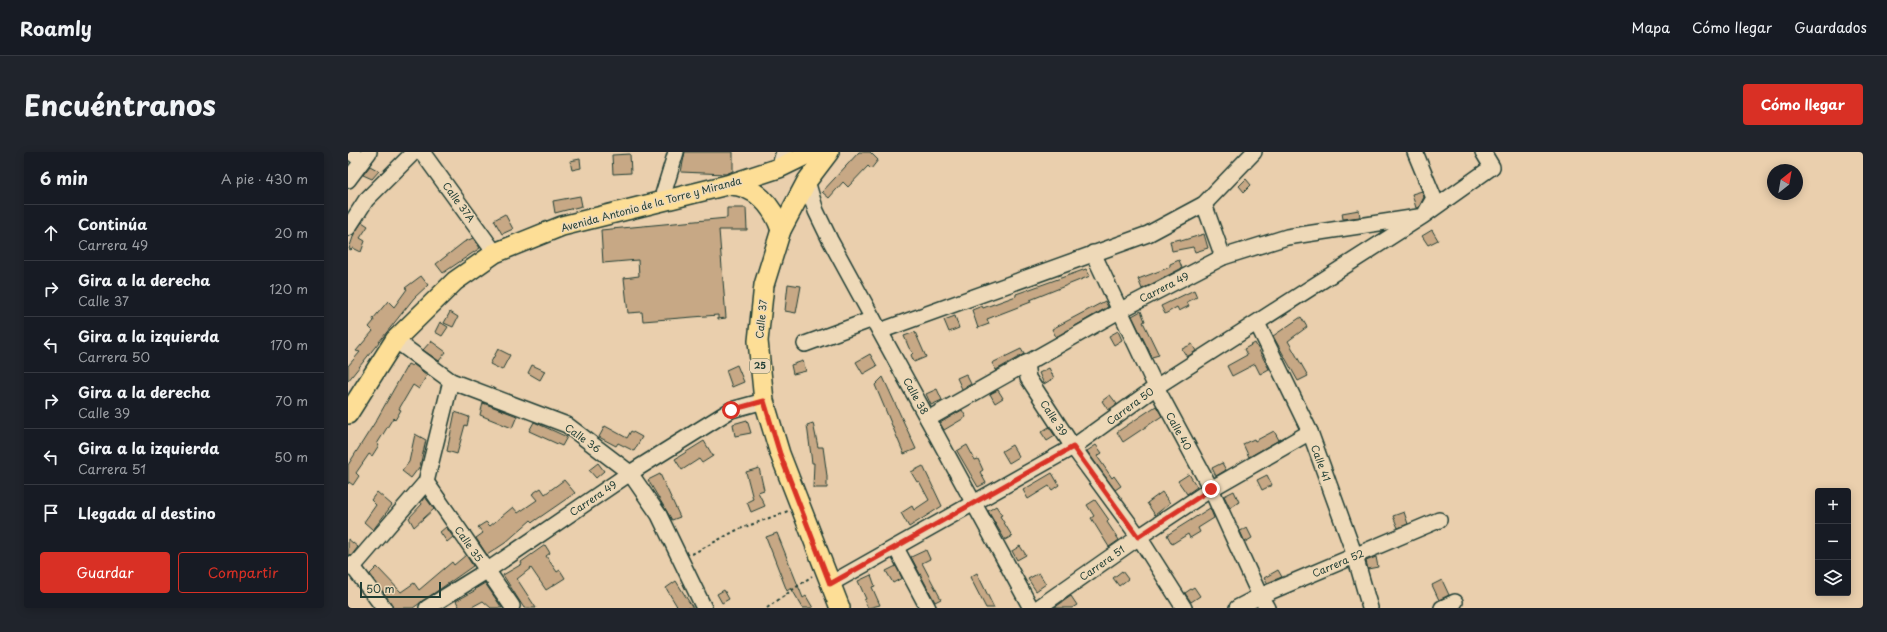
<!DOCTYPE html>
<html lang="es">
<meta charset="utf-8">
<style>
:root{--surface:#171b24;--page:#20242c;--text:#f1f3f6;--muted:#9ea1a6;--line:#363941;--accent:#d93025}
body{margin:0;font-family:"Playpen Sans",sans-serif;background:var(--page);color:var(--text)}
.controls{position:absolute;right:12px;bottom:12px;display:grid;overflow:hidden;border-radius:4px;box-shadow:0 2px 10px #0003}
.controls button{width:36px;height:36px;display:grid;place-items:center;padding:0;border:0;border-bottom:1px solid var(--line);background:var(--surface);color:var(--text);font:20px sans-serif}
.compass{position:absolute;left:1419px;top:12px;width:36px;height:36px;border-radius:50%;background:var(--surface);box-shadow:0 2px 10px #0003;rotate:31deg}
.scale{position:absolute;left:12px;bottom:10px;width:81px;box-sizing:border-box;padding-left:4px;border:2px solid #1f3d34;border-top:0;font-size:11px;line-height:14px;white-space:nowrap;color:#1f3d34;-webkit-text-stroke:3px #eed9b8;paint-order:stroke}
.stop{position:absolute;width:12px;height:12px;margin:-9px;border:3px solid #d93025;border-radius:50%;background:#fff}
.stop.end{background:#d93025;border-color:#fff;box-shadow:0 1px 4px #0008}
.list{margin:0;padding:0;list-style:none}
h2{display:flex;justify-content:space-between;align-items:center;height:52px;margin:0;padding:0 16px;font-size:17px}
h2 small{font-size:13px;font-weight:400;color:var(--muted)}
.list li{display:grid;grid-template-columns:26px 1fr auto;gap:12px;align-items:center;box-sizing:border-box;height:56px;padding:0 16px;border-top:1px solid var(--line)}
.list b{display:block;font-size:15px;white-space:nowrap}
.list p{margin:0;font-size:13px;white-space:nowrap;color:var(--muted)}
.list em{font-size:13px;font-style:normal;color:var(--muted)}
.actions{display:flex;gap:8px;padding:12px 16px}
.actions a{flex:1;padding:9px 0;border:1px solid var(--accent);border-radius:4px;text-align:center;font-size:14px;color:var(--accent)}
.actions .main{background:var(--accent);color:#fff}
.icon{flex:none;width:22px;height:22px;fill:none;stroke:currentColor;stroke-width:2;stroke-linecap:round;stroke-linejoin:round}
.map{position:relative;flex:none;width:1515px;height:456px;overflow:hidden;border-radius:4px}
header{display:flex;align-items:center;gap:24px;box-sizing:border-box;height:56px;padding:0 20px;background:var(--surface);border-bottom:1px solid var(--line)}
header strong{font-size:19px}
nav{display:flex;gap:22px;margin-inline-start:auto;font-size:14px}
.intro{display:flex;align-items:center;justify-content:space-between;box-sizing:border-box;height:96px;padding:0 24px}
h1{margin:0;font-size:28px}
.button{padding:10px 18px;border-radius:4px;background:var(--accent);color:#fff;font-size:14px;font-weight:700}
main{display:flex;gap:24px;padding:0 24px}
aside{flex:1;background:var(--surface);border-radius:4px;box-shadow:0 2px 10px #0003}
.map>svg:first-child{display:block}
.building{fill:#c7a885;stroke:#1f3d34}
.lines{fill:none;stroke-linecap:round;stroke-linejoin:round}
.minor-casing{stroke:#1f3d34;stroke-width:18}
.major-casing{stroke:#1f3d34;stroke-width:22}
.path{stroke:#1f3d34;stroke-width:2;stroke-dasharray:3 3;stroke-linecap:butt}
.minor{stroke:#eed9b8;stroke-width:15}
.major{stroke:#fdde96;stroke-width:19}
.route{stroke:#d93025;stroke-width:5}
.labels{text-anchor:middle;stroke-width:3;stroke-linejoin:round;paint-order:stroke}
.shield{fill:#eed9b8;stroke:#5d6c5c;stroke-width:1}
.shield-label{font-size:9px;font-weight:bold;fill:#1f3d34}
.street-label{font-size:10px;fill:#1f3d34;stroke:#eed9b8}
</style>
<header>
<strong>Roamly</strong>
<nav><a>Mapa</a><a>Cómo llegar</a><a>Guardados</a></nav>
</header>
<div class="intro"><h1>Encuéntranos</h1><a class="button">Cómo llegar</a></div>
<main>
<aside>
<h2>6 min<small>A pie · 430 m</small></h2>
<ul class="list">
<li><svg class="icon" aria-label="ahead" viewBox="0 0 24 24"><path d="M12 20V5M6 11l6-6 6 6"/></svg><div><b>Continúa</b><p>Carrera 49</p></div><em>20 m</em></li>
<li><svg class="icon" aria-label="right" viewBox="0 0 24 24"><path d="M7 20v-9h11M14 6l5 5-5 5"/></svg><div><b>Gira a la derecha</b><p>Calle 37</p></div><em>120 m</em></li>
<li><svg class="icon" aria-label="left" viewBox="0 0 24 24"><path d="M17 20v-9H6M10 6l-5 5 5 5"/></svg><div><b>Gira a la izquierda</b><p>Carrera 50</p></div><em>170 m</em></li>
<li><svg class="icon" aria-label="right" viewBox="0 0 24 24"><path d="M7 20v-9h11M14 6l5 5-5 5"/></svg><div><b>Gira a la derecha</b><p>Calle 39</p></div><em>70 m</em></li>
<li><svg class="icon" aria-label="left" viewBox="0 0 24 24"><path d="M17 20v-9H6M10 6l-5 5 5 5"/></svg><div><b>Gira a la izquierda</b><p>Carrera 51</p></div><em>50 m</em></li>
<li><svg class="icon" aria-label="arrive" viewBox="0 0 24 24"><path d="M6 21V4h12l-3 4 3 4H6"/></svg><div><b>Llegada al destino</b></div></li>
</ul>
<div class="actions"><a class="main">Guardar</a><a>Compartir</a></div>
</aside>
<div class="map">
<svg width="1515" height="456" viewBox="0 0 1515 456">
<rect width="100%" height="100%" fill="#eacfad"/>
<filter id="ink" filterUnits="userSpaceOnUse"><feTurbulence type="fractalNoise" baseFrequency=".025" numOctaves="2"/><feDisplacementMap in="SourceGraphic" scale="8" xChannelSelector="R" yChannelSelector="G"/><feConvolveMatrix kernelMatrix="1 2 1 2 8 2 1 2 1" color-interpolation-filters="sRGB"/></filter>
<g filter="url(#ink)">
<g class="building">
<polygon points="337,0 385,0 385,19 378,22 333,20"/>
<polygon points="511,0 522,0 530,8 523,17 520,14 500,35 495,30 481,46 474,40"/>
<polygon points="282,2 283,21 265,22 264,3"/>
<polygon points="232,7 233,16 224,18 222,9"/>
<polygon points="22,14 31,19 24,27 15,23"/>
<polygon points="898,27 903,33 896,40 891,34"/>
<polygon points="1074,39 1076,45 1071,55 1068,56 1064,42"/>
<polygon points="232,44 234,54 207,61 205,49"/>
<polygon points="379,56 398,56 399,78 371,78 378,166 370,167 370,163 295,169 294,160 280,161 276,126 291,124 290,108 255,111 253,78 379,66"/>
<polygon points="1011,58 1012,65 995,67 994,61"/>
<polygon points="157,62 165,77 154,82 146,68"/>
<polygon points="14,70 20,74 12,86 17,89 13,100 5,96 3,98 1,97 6,82"/>
<polygon points="1084,78 1090,88 1080,93 1074,84"/>
<polygon points="856,82 860,96 847,100 845,95 824,99 822,89 833,87 833,89"/>
<polygon points="125,86 132,96 95,121 88,112 116,90"/>
<polygon points="831,108 834,116 794,137 790,127 822,115 822,112"/>
<polygon points="738,117 742,124 682,148 683,150 639,167 641,172 630,176 624,158 634,154 635,156 668,144 668,142"/>
<polygon points="73,124 80,133 66,146 0,229 0,214 12,200 8,199 25,179 21,175 26,169 25,167 40,149 46,155 59,137 57,136"/>
<polygon points="440,132 453,134 448,161 437,159"/>
<polygon points="846,138 849,145 839,150 841,154 831,159 829,155 817,162 813,154"/>
<polygon points="757,149 760,155 708,185 704,177"/>
<polygon points="793,159 797,169 795,170 811,203 804,205 784,164"/>
<polygon points="102,160 110,165 105,175 96,171"/>
<polygon points="607,164 611,176 601,180 596,168"/>
<polygon points="953,165 959,175 940,189 960,224 950,229 925,184"/>
<polygon points="92,170 100,175 94,184 87,180"/>
<polygon points="770,179 774,188 766,193 761,184"/>
<polygon points="567,180 578,205 566,210 563,203 565,201 561,196 556,184"/>
<polygon points="83,189 98,200 91,209 75,198"/>
<polygon points="907,191 921,217 912,222 907,212 884,224 879,214 899,203 896,197"/>
<polygon points="844,192 848,199 839,205 834,197"/>
<polygon points="150,197 162,203 154,218 142,212"/>
<polygon points="673,197 676,202 648,218 644,211"/>
<polygon points="522,202 529,214 515,222 508,210"/>
<polygon points="455,209 458,219 445,222 443,213"/>
<polygon points="60,212 64,214 65,212 79,223 71,237 65,233 51,257 53,258 47,268 45,266 29,292 31,293 24,304 21,302 8,321 11,324 5,333 1,330 0,332 0,313 29,267"/>
<polygon points="184,213 197,219 192,228 180,221"/>
<polygon points="389,213 396,230 384,235 378,218"/>
<polygon points="701,216 706,226 696,232 691,221"/>
<polygon points="618,222 623,232 614,237 609,226"/>
<polygon points="535,225 568,297 556,302 527,233"/>
<polygon points="589,237 594,248 583,253 578,242"/>
<polygon points="650,238 655,246 647,251 642,242"/>
<polygon points="762,243 769,252 760,258 754,249"/>
<polygon points="135,251 169,264 164,276 132,263"/>
<polygon points="808,254 814,264 775,290 769,280"/>
<polygon points="614,258 618,265 596,278 592,271"/>
<polygon points="107,260 121,265 119,274 117,273 109,302 99,299"/>
<polygon points="399,268 403,281 387,284 385,272"/>
<polygon points="186,270 219,285 214,294 181,279"/>
<polygon points="465,271 470,295 475,295 479,324 479,336 465,336 466,311 464,311 459,273"/>
<polygon points="257,274 279,286 283,279 294,285 286,299 270,291 268,294 251,285"/>
<polygon points="701,275 707,284 699,289 693,280"/>
<polygon points="926,279 931,288 901,305 895,292 906,287 907,289"/>
<polygon points="67,282 78,288 72,314 63,326 54,319 61,310"/>
<polygon points="356,289 365,304 354,311 351,307 334,318 327,307"/>
<polygon points="619,293 627,308 630,307 635,318 632,320 638,331 630,335 609,299"/>
<polygon points="664,293 671,305 661,311 654,299"/>
<polygon points="748,293 754,301 749,304 764,326 766,324 773,334 767,338 739,299"/>
<polygon points="250,311 256,319 248,326 241,318"/>
<polygon points="874,311 878,318 868,324 864,316"/>
<polygon points="575,314 594,354 561,375 553,361 564,354 566,358 581,348 571,329 569,330 563,320"/>
<polygon points="411,316 416,338 410,340 417,354 403,360 399,350 405,347 398,320"/>
<polygon points="704,321 711,333 704,338 701,334 680,347 675,338"/>
<polygon points="312,322 332,365 324,368 300,328"/>
<polygon points="841,322 849,335 839,342 830,329"/>
<polygon points="919,323 924,333 914,338 909,328"/>
<polygon points="216,328 227,341 185,370 183,368 157,391 139,403 128,386 135,381 130,375 138,370 142,374 165,355 170,361 189,348 184,342 193,336 197,342"/>
<polygon points="886,339 891,350 882,356 876,344"/>
<polygon points="29,340 44,353 25,378 16,370 28,353 23,348"/>
<polygon points="814,340 822,351 807,363 799,351"/>
<polygon points="77,345 86,357 66,375 61,366 74,352 73,350"/>
<polygon points="747,348 761,368 759,370 771,388 761,395 743,366 746,364 739,353"/>
<polygon points="648,354 654,363 652,364 664,384 657,388 640,359"/>
<polygon points="862,356 866,366 850,376 852,380 842,386 840,382 824,392 819,383"/>
<polygon points="1056,360 1060,372 1050,376 1045,364"/>
<polygon points="98,375 105,385 99,390 92,380"/>
<polygon points="899,376 904,386 897,390 892,379"/>
<polygon points="429,381 455,446 458,444 465,456 455,456 443,436 439,439 418,385"/>
<polygon points="0,387 10,395 3,404 0,403"/>
<polygon points="197,393 202,401 198,404 209,420 212,418 217,426 198,438 183,416 169,427 188,456 176,456 155,423 174,412 173,410"/>
<polygon points="672,394 678,403 669,408 664,399"/>
<polygon points="578,398 582,407 574,411 593,447 587,450 563,405"/>
<polygon points="118,403 125,414 65,456 45,456 43,451 22,422 29,415 53,440 66,431 71,438 104,410 106,413"/>
<polygon points="1028,405 1030,415 1020,417 1018,409"/>
<polygon points="548,414 554,426 545,431 538,419"/>
<polygon points="930,418 934,425 919,431 916,426"/>
<polygon points="774,419 780,427 771,434 765,426"/>
<polygon points="629,421 646,456 638,456 622,425"/>
<polygon points="691,421 698,432 688,439 680,427"/>
<polygon points="523,423 527,434 524,435 532,453 520,456 516,448 518,447 510,429"/>
<polygon points="1094,428 1101,443 1091,448 1084,433"/>
<polygon points="328,429 338,445 345,456 330,456 318,436"/>
<polygon points="137,431 154,456 143,456 135,449 122,456 112,456 108,449 128,438 127,437"/>
<polygon points="846,435 852,444 843,450 837,441"/>
<polygon points="376,438 381,447 374,451 369,442"/>
<polygon points="723,444 729,453 724,456 706,456"/>
</g>
<g class="lines">
<defs>
<g id="minor">
<polyline points="3,0 14,9"/>
<polyline points="74,0 147,101"/>
<polyline points="1067,0 1086,46 1077,62"/>
<polyline points="431,16 436,0"/>
<polyline points="0,28 21,0"/>
<polyline points="459,29 468,59 482,88 683,456"/>
<polyline points="313,49 328,0"/>
<polyline points="856,52 875,105"/>
<polyline points="0,76 18,48 66,0"/>
<polyline points="745,101 808,235 863,337 912,444 919,456"/>
<polyline points="909,171 962,280 1007,404 1022,456"/>
<polyline points="532,179 800,82 856,52 906,0"/>
<polyline points="47,188 103,229 219,273 282,321 311,363 356,456"/>
<polyline points="457,192 525,167"/>
<polyline points="678,211 680,226 725,295 791,385 836,456"/>
<polyline points="580,267 771,159 875,105 939,85 1070,65"/>
<polyline points="78,330 164,454"/>
<polyline points="548,396 580,456"/>
<polyline points="0,412 5,415 36,456"/>
<polyline points="5,415 78,330 103,229"/>
<polyline points="482,432 725,295 808,235 1075,64 1144,15 1135,0"/>
<polyline points="79,456 140,418 282,321 383,258 416,249"/>
<polyline points="690,456 791,385 863,337 962,280"/>
<polyline points="889,456 912,444 1091,368"/>
<polyline points="1094,456 1107,450"/>
</g>
<g id="major">
<polyline points="481,0 459,29 433,78 416,133 410,189 416,249 432,302 492,456"/>
<path d="M381,33c26,0 44,21 52,45"/>
<polyline points="0,262 47,188 107,129 147,101 214,74 379,33 431,16 464,0"/>
</g>
</defs>
<use href="#minor" class="minor-casing"/>
<use href="#major" class="major-casing"/>
<g class="path">
<polyline points="344,402 389,378 440,359"/>
<polyline points="419,456 464,424"/>
</g>
<use href="#minor" class="minor"/>
<use href="#major" class="major"/>
</g>
</g>
<g class="lines" filter="url(#ink)">
<polyline class="route" points="383,258 416,249 432,302 482,432 725,295 790,385 863,337"/>
</g>
<g class="labels">
<rect class="shield" x="402" y="207" width="20" height="14" rx="3"/>
<g class="shield-label">
<text x="412" y="217">25</text>
</g>
<g class="street-label">
<text transform="translate(111 50) rotate(54)" y="4">Calle 37A</text>
<text transform="translate(303 52) rotate(-15)" y="4">Avenida Antonio de la Torre y Miranda</text>
<text transform="translate(816 135) rotate(-27)" y="4">Carrera 49</text>
<text transform="translate(413 167) rotate(-84)" y="4">Calle 37</text>
<text transform="translate(568 244) rotate(61)" y="4">Calle 38</text>
<text transform="translate(782 254) rotate(-36)" y="4">Carrera 50</text>
<text transform="translate(706 266) rotate(57)" y="4">Calle 39</text>
<text transform="translate(831 279) rotate(61)" y="4">Calle 40</text>
<text transform="translate(235 286) rotate(36)" y="4">Calle 36</text>
<text transform="translate(973 311) rotate(70)" y="4">Calle 41</text>
<text transform="translate(245 346) rotate(-34)" y="4">Carrera 49</text>
<text transform="translate(121 392) rotate(55)" y="4">Calle 35</text>
<text transform="translate(754 411) rotate(-35)" y="4">Carrera 51</text>
<text transform="translate(990 411) rotate(-23)" y="4">Carrera 52</text>
</g>
</g>
</svg>
<div class="controls">
<button>+</button>
<button>−</button>
<button><svg class="icon" aria-label="layers" viewBox="0 0 24 24"><path d="M12 4l9 5-9 5-9-5zM3 14l9 5 9-5"/></svg></button>
</div>
<svg class="compass" viewBox="-18 -18 36 36"><path d="M0-13l5 13h-10z" fill="#e53935"/><path d="M0 13l5-13h-10z" fill="#9ea1a6"/></svg>
<div class="scale">50 m</div>
<div class="stop" style="left:383px;top:258px"></div>
<div class="stop end" style="left:863px;top:337px"></div>
</div>
</main>
